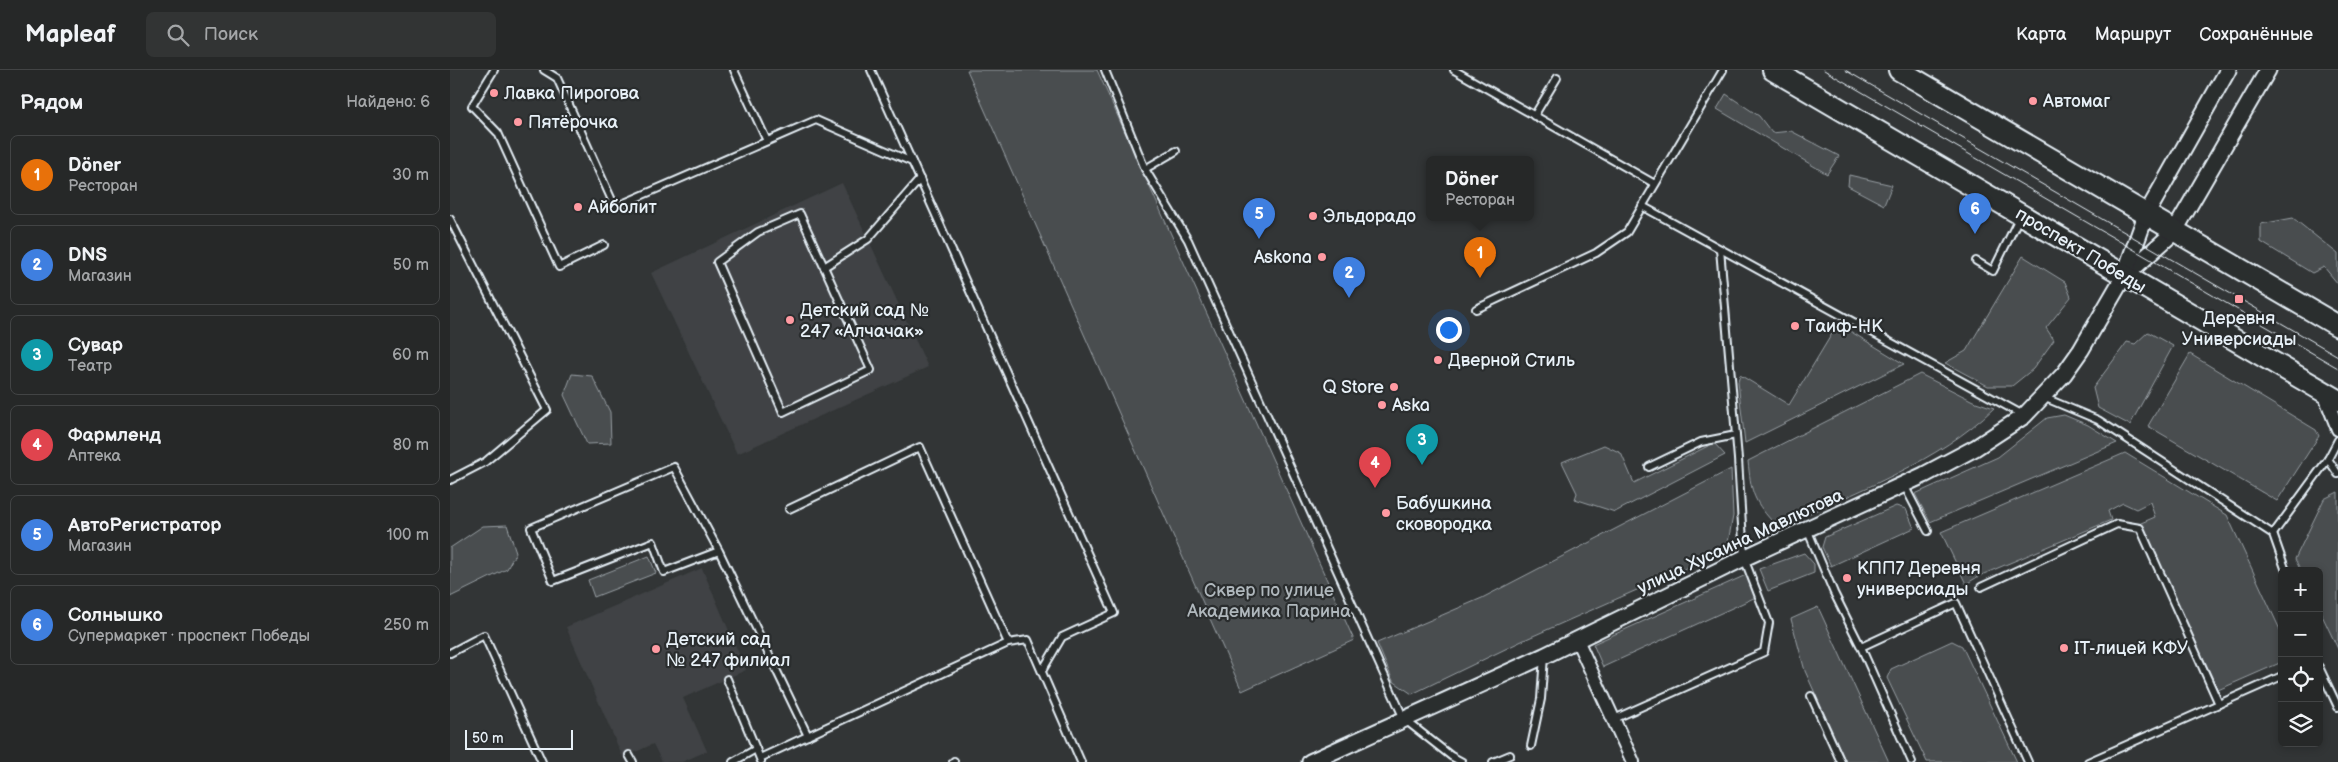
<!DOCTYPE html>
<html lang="ru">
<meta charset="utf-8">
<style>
:root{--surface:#262828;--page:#323434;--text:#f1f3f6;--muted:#a4a6a8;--line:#424445;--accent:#8bbbb9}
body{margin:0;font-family:"Balsamiq Sans",sans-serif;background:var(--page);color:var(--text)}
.controls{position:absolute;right:15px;bottom:15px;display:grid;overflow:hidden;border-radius:8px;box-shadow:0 2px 8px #0003}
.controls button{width:45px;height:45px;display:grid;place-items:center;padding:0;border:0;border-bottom:1px solid var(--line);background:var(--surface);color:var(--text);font:25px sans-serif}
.scale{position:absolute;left:15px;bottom:12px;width:108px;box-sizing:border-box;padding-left:5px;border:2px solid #e8f1f8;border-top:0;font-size:14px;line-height:18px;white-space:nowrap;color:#e8f1f8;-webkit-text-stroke:4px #2a2d2e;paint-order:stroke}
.you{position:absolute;left:998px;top:259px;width:18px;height:18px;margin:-12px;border:4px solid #fff;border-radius:50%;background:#1a73e8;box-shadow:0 0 0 8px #1a73e833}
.badge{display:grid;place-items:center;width:32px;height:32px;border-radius:50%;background:var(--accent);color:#fff;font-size:16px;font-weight:700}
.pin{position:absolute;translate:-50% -41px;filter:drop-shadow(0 1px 2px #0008)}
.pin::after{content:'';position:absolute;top:26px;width:18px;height:15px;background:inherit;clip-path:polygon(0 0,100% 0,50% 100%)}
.popup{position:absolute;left:976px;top:86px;width:108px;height:65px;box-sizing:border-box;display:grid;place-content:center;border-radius:8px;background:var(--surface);filter:drop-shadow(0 1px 4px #0005);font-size:16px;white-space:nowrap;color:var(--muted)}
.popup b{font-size:19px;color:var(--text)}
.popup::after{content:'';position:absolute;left:50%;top:100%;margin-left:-10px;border:10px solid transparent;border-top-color:var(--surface)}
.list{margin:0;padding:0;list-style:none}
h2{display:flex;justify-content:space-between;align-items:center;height:65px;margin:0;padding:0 20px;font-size:21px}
h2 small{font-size:16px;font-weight:400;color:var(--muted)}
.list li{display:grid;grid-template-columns:32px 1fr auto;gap:15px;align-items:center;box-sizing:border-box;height:80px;margin:0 10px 10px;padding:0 10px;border:1px solid var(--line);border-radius:8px}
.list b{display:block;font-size:19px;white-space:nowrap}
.list p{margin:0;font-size:16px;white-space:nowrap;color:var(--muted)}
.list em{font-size:16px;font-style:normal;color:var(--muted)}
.icon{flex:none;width:28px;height:28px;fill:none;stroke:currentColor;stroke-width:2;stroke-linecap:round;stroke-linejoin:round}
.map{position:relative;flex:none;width:1888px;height:692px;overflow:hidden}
header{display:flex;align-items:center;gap:30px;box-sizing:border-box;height:70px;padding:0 25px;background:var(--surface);border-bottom:1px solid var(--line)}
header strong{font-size:24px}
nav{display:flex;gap:28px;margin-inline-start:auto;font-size:18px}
.search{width:350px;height:45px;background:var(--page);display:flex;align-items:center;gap:12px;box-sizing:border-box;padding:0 18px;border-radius:8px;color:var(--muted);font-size:19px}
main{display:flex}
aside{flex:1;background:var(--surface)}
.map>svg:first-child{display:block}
.built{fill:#3f4244}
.green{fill:#494d4f;stroke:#989fa4}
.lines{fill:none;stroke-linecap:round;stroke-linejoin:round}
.service-casing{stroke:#e8f1f8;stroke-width:10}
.minor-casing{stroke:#e8f1f8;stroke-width:16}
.tertiary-casing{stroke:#e8f1f8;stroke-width:19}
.primary-casing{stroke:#e8f1f8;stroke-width:24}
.service{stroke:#2a2d2e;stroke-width:6}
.minor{stroke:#2a2d2e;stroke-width:12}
.tertiary{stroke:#2a2d2e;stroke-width:15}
.primary{stroke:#2a2d2e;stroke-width:20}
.tram{stroke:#e8f1f8;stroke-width:1}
.poi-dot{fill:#ff9aa2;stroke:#2a2d2e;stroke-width:2}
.labels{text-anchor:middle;stroke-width:4.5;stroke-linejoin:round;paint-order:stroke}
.poi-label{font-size:18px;fill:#e8f1f8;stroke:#2a2d2e;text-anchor:start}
.street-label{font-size:18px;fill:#e8f1f8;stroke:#2a2d2e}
.park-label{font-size:18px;fill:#b0b8bd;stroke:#2a2d2e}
</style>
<header>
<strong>Mapleaf</strong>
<div class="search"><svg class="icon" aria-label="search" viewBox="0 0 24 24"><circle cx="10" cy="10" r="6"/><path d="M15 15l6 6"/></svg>Поиск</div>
<nav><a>Карта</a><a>Маршрут</a><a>Сохранённые</a></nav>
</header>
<main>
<aside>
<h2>Рядом<small>Найдено: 6</small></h2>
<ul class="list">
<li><span class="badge" style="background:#e8710a">1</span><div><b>Döner</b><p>Ресторан</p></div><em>30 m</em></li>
<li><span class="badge" style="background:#3f7fe0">2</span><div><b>DNS</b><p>Магазин</p></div><em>50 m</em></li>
<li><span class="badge" style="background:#0f9aa8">3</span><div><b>Сувар</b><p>Театр</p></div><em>60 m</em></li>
<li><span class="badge" style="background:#e0444e">4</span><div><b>Фармленд</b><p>Аптека</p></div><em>80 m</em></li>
<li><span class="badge" style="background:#3f7fe0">5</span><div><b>АвтоРегистратор</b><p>Магазин</p></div><em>100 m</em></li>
<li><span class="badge" style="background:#3f7fe0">6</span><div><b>Солнышко</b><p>Супермаркет · проспект Победы</p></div><em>250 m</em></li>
</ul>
</aside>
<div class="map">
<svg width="1888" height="692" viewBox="0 0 1888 692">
<rect width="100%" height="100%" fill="#323536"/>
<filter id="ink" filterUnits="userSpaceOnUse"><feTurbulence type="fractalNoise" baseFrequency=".02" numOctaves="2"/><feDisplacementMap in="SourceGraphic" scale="10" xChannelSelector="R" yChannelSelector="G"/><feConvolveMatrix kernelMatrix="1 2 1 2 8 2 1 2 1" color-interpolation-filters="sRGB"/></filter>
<g filter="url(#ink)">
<g class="built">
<polygon points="392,113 478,297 287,384 201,203"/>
<polygon points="252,498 296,600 233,628 257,681 232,692 212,692 203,674 173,688 116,557"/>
</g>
<g class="green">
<polygon points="517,0 647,0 904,570 792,621"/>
<polygon points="1276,24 1309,46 1322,63 1341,61 1389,86 1377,104 1267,39"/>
<polygon points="1399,105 1442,115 1434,135 1398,116"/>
<polygon points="1843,148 1888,184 1888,214 1874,197 1862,203 1811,172 1811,154"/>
<polygon points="1573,186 1615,212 1621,227 1596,258 1604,270 1583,299 1562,316 1538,316 1495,293 1516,281"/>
<polygon points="1398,260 1454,294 1295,373 1288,312 1290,305 1339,335 1383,262"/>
<polygon points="1698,262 1723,276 1680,355 1648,338 1643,318 1677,272 1685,274"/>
<polygon points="1740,284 1866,360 1869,366 1827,431 1698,356"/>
<polygon points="122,304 142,306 160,342 161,373 137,374 114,325"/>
<path d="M1470,304l53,27 21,7c-56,54 -134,82 -204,114l-18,-1c-20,-22 -21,-31 -24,-60z"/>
<polygon points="1614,345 1638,355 1667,373 1480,452 1465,424 1548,387 1597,348"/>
<polygon points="1264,373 1275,385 1165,442 1125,429 1127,423 1112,392 1154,375 1171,383 1184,413"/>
<polygon points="1675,383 1777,445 1832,564 1832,592 1768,620 1691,453 1705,447 1700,432 1686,439 1673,433 1658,441 1661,450 1529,506 1516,514 1491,462"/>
<polygon points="1281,399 1283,446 1278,472 1268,484 1074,570 962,624 943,611 927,573 1032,528"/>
<polygon points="1888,422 1888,579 1869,539 1869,501 1851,501 1845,489 1874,429"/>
<polygon points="1446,436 1456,439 1464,458 1381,496 1372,477 1375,467"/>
<polygon points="57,455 66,482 57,499 0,527 0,478 33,456"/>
<polygon points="1354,483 1364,494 1364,503 1318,521 1309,499"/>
<polygon points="199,486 206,503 144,527 138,510"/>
<polygon points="1296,505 1306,527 1153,597 1143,574"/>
<polygon points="1368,537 1439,692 1396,692 1355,601 1341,549"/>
<polygon points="1502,571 1512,576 1567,692 1477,692 1437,608 1441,599"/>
</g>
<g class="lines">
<defs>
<g id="service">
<polyline points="44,0 22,36 48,63 109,197 154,175"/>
<polyline points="94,0 107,8 165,137 366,50 462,92"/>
<polyline points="284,0 317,71"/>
<polyline points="421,0 664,543 612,567 592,601"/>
<polyline points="655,0 695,99 738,170 954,649 1001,686 1012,692"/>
<polyline points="1004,0 1205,114"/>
<polyline points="1084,46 1107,8"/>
<polyline points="695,99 726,81"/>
<polyline points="1192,136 1573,345"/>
<polygon points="350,144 421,300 333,342 267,192 308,162"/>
<polyline points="0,149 97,340 35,392 0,410"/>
<polyline points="1526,191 1543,201 1569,148"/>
<polyline points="374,197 418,169 470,109"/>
<polyline points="1026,239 1146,183 1177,162 1273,0"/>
<polyline points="1593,327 1648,350 1823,464 1836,501"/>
<polyline points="1878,389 1888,404"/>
<polyline points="1199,397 1251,372 1286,365"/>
<polyline points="1454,415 1478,461"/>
<polyline points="339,439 470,377 558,573"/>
<polyline points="1357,459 1384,523 1411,577"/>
<polyline points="1823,464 1878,389 1888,370"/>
<polyline points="269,481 214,502 203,472 103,511 81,458 224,397 269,481 358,666"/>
<polyline points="1531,517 1667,454 1690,458 1769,634"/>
<polyline points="0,583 34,565 92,692"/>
<polyline points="1869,597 1888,637"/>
<polyline points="277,609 311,691"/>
<polyline points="1361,626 1391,692"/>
<polyline points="1164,649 1314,582 1319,553 1294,488 1288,389 1270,179"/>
<polyline points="1081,676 1091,629 1094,586"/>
<polyline points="179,685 183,692"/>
<polyline points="310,688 558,573 578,570 631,692"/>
<polyline points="283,692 306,679"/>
<polyline points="503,692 504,691"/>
<polyline points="1043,692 1060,685"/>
<polyline points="1462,692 1411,577 1506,533 1578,692"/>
<polyline points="1638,692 1832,606"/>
</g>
<g id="minor">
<polyline points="1873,321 1888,359"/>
<polyline points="1127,570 1183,692"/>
</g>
<g id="tertiary">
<polyline points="1676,205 1724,162 1818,0"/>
<polyline points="860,692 1094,586 1294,488 1474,405 1525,378 1574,346 1614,304 1631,280 1674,206 1696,145 1778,0"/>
</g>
<g id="primary">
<polyline points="1323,0 1888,330"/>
<polyline points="1449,0 1888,256"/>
</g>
</defs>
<use href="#service" class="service-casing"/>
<use href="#minor" class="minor-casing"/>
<use href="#tertiary" class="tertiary-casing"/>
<use href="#primary" class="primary-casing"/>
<use href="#service" class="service"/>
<use href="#minor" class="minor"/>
<use href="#tertiary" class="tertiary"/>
<use href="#primary" class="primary"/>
<g class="tram">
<polyline points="1374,0 1888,298"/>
<polyline points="1395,0 1888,286"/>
</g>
</g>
</g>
<g class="poi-dot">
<circle cx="44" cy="23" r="5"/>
<circle cx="1583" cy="31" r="5"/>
<circle cx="68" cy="52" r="5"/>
<circle cx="128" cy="137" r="5"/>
<circle cx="863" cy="146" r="5"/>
<circle cx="872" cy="187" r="5"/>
<rect x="1784" y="224" width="10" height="10" rx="2.5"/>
<circle cx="340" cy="250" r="5"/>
<circle cx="1345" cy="256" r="5"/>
<circle cx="988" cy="290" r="5"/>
<circle cx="944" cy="317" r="5"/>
<circle cx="932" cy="335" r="5"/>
<circle cx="936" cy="443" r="5"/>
<circle cx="1397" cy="508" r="5"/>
<circle cx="1614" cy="578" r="5"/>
<circle cx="206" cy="579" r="5"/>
</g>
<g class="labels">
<g class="poi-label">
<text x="54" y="29">Лавка Пирогова</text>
<text x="1593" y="37">Автомаг</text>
<text x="78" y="58">Пятёрочка</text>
<text x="138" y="143">Айболит</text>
<text x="873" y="152">Эльдорадо</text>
<text x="862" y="193" text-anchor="end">Askona</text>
<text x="350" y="246">Детский сад №<tspan x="350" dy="21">247 «Алчачак»</tspan></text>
<text x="1789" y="254" text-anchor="middle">Деревня<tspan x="1789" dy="21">Универсиады</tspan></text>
<text x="1355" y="262">Таиф-НК</text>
<text x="998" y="296">Дверной Стиль</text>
<text x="934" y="323" text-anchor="end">Q Store</text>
<text x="942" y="341">Aska</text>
<text x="946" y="439">Бабушкина<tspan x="946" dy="21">сковородка</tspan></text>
<text x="1407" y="504">КПП7 Деревня<tspan x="1407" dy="21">универсиады</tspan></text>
<text x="216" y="575">Детский сад<tspan x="216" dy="21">№ 247 филиал</tspan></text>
<text x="1624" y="584">IT-лицей КФУ</text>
</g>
<g class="street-label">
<text transform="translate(1631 180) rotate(31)" y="6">проспект Победы</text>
<text transform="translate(1290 471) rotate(-25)" y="6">улица Хусаина Мавлютова</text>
</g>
<g class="park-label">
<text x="819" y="526">Сквер по улице<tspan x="819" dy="21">Академика Парина</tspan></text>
</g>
</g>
</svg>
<div class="controls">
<button>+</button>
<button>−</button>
<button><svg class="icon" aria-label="locate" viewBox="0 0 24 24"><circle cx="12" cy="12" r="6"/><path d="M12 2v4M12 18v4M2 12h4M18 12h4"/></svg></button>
<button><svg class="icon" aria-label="layers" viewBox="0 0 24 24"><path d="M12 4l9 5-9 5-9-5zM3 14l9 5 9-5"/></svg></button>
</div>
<div class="scale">50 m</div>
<div class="you"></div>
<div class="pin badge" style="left:1030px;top:208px;background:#e8710a">1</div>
<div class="popup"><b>Döner</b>Ресторан</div>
<div class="pin badge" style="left:899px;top:228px;background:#3f7fe0">2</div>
<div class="pin badge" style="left:972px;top:395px;background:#0f9aa8">3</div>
<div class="pin badge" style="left:925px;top:418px;background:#e0444e">4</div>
<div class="pin badge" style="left:809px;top:169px;background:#3f7fe0">5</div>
<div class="pin badge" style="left:1525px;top:164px;background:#3f7fe0">6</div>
</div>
</main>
